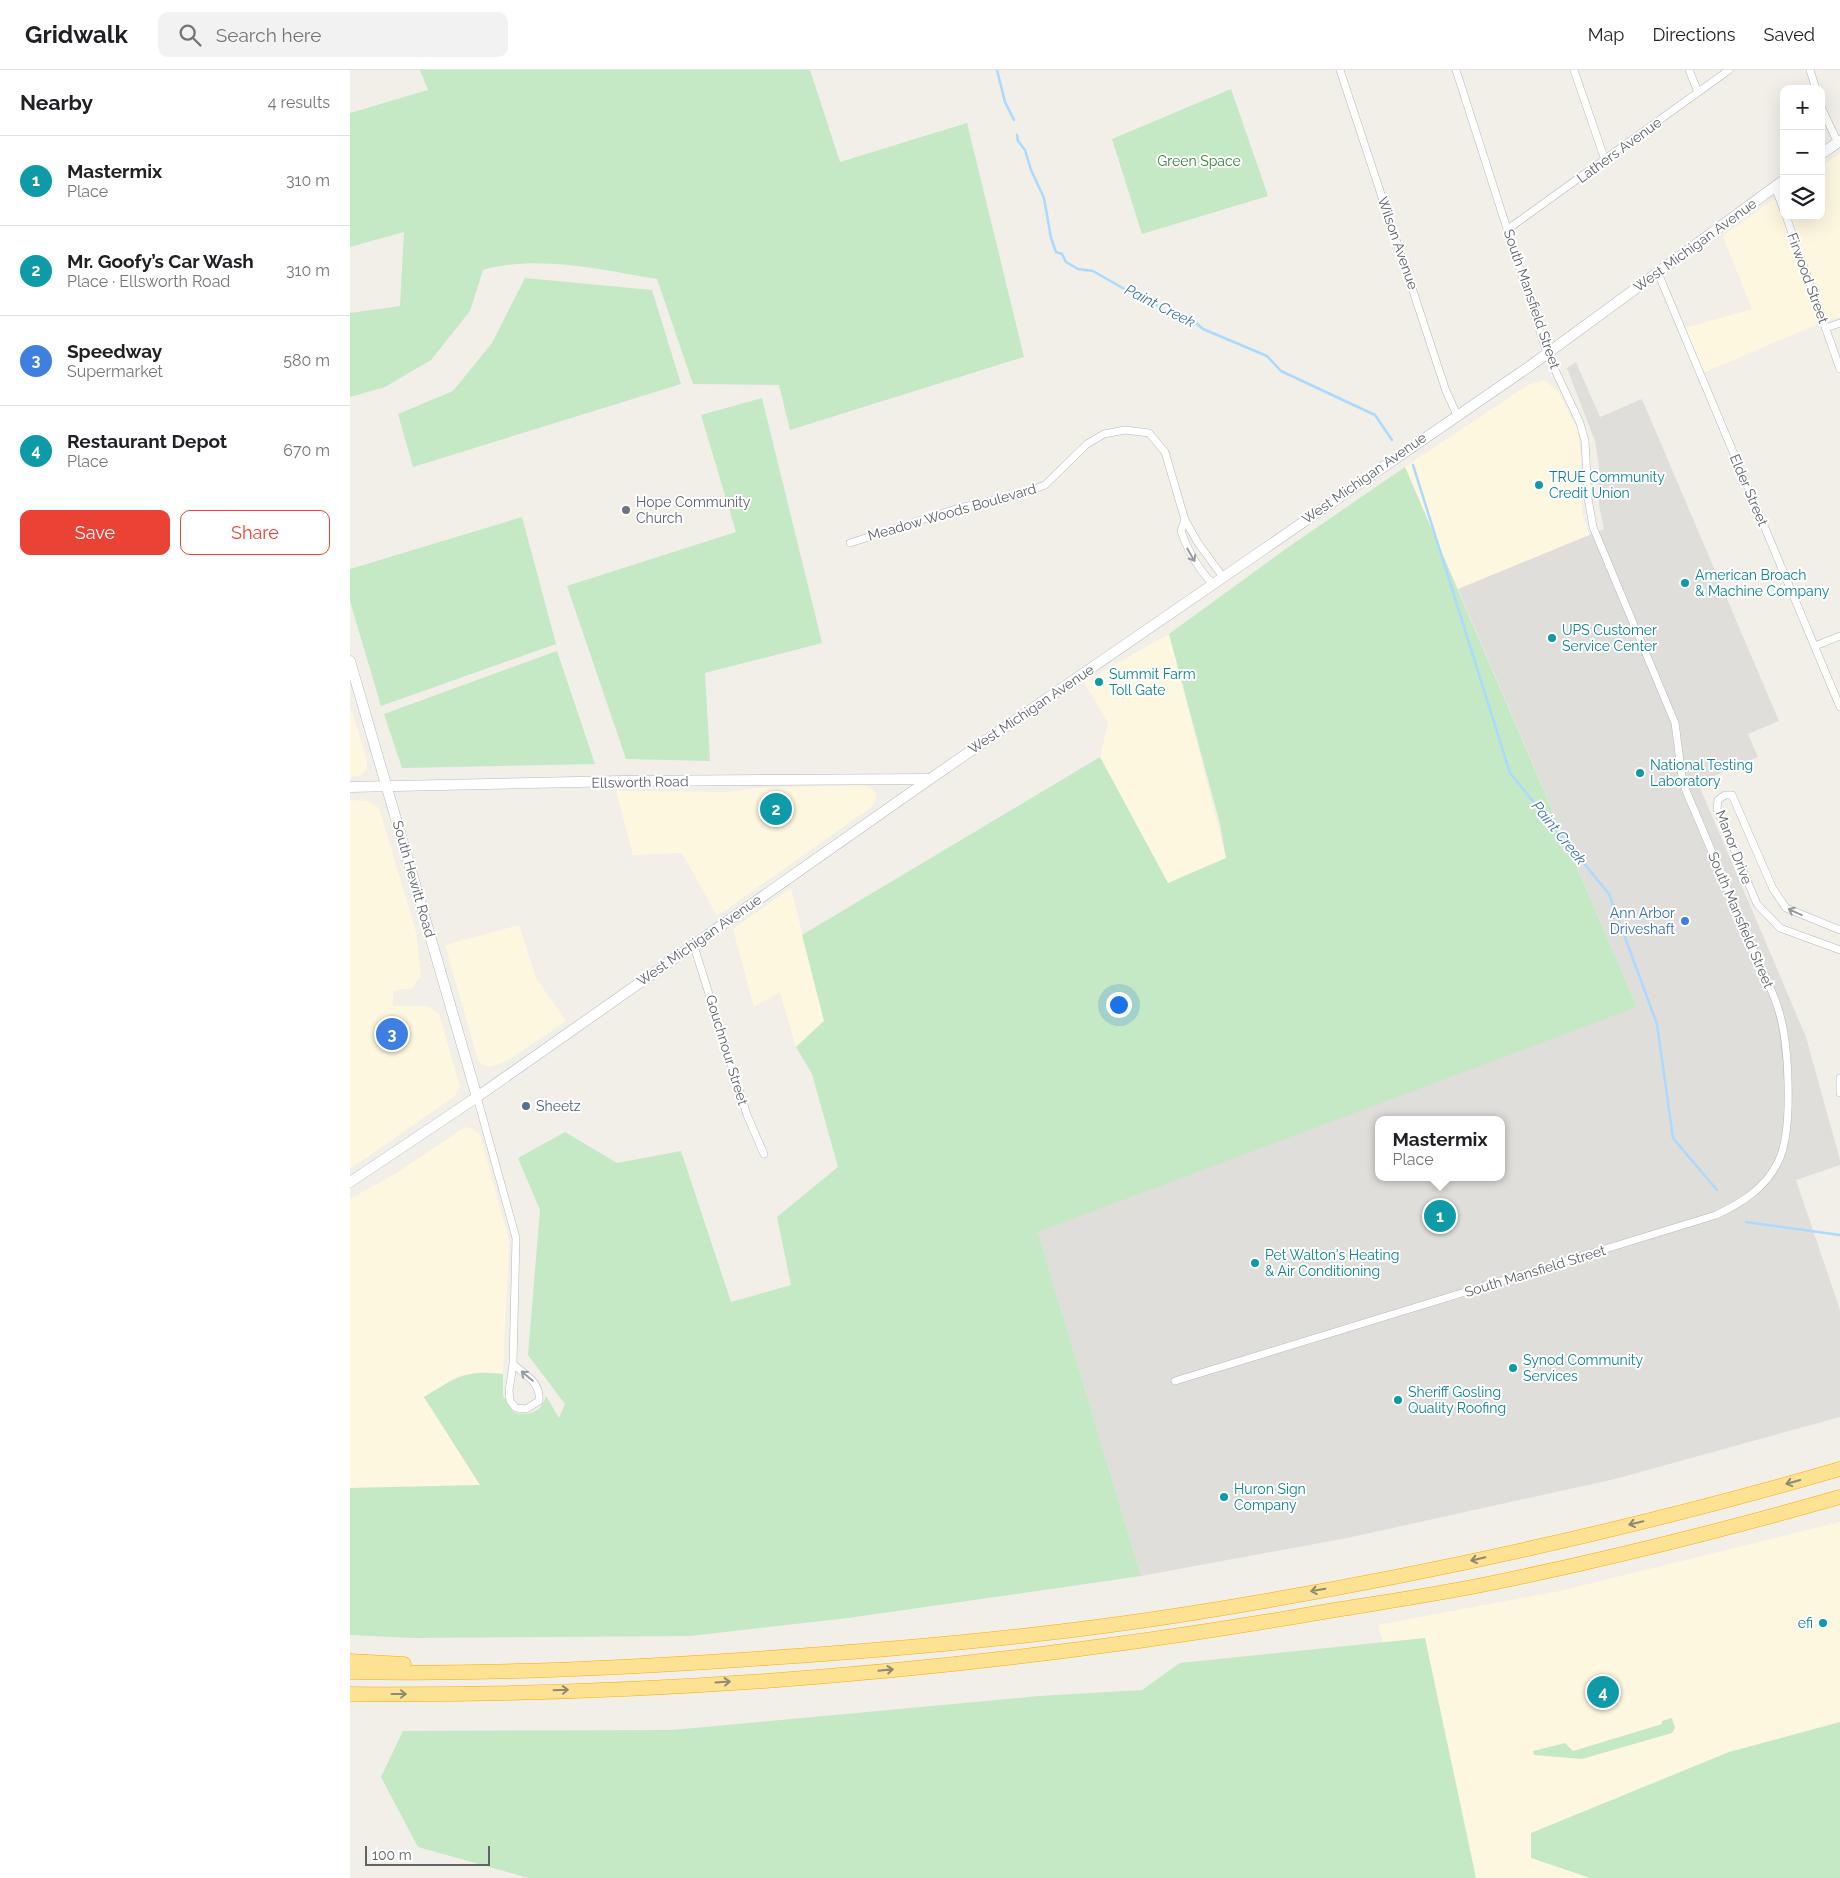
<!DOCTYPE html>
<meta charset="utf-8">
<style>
:root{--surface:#fff;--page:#f2f2f2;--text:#202124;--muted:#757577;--line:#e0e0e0;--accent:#ea4335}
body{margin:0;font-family:Raleway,sans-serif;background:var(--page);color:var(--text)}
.controls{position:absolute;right:15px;top:15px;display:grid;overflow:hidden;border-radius:10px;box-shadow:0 5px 20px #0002}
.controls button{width:45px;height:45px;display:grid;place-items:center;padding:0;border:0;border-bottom:1px solid var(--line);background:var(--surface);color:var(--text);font:25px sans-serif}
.scale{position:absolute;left:15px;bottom:12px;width:125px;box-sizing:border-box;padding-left:5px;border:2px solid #5f6368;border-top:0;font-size:14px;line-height:18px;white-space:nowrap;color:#5f6368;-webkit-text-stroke:4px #fff;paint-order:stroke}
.you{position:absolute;left:768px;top:934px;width:18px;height:18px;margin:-12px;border:4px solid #fff;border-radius:50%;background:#1a73e8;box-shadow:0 0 0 8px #1a73e833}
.badge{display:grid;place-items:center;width:32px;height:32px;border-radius:50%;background:var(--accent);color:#fff;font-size:16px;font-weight:700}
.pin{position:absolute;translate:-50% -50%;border:2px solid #fff;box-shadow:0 1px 5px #0006}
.popup{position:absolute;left:1025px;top:1046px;width:130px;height:65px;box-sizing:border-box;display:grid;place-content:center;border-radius:10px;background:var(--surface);filter:drop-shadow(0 1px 4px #0005);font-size:16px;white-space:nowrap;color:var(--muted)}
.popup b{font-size:19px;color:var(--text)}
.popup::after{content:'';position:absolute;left:50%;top:100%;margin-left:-10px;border:10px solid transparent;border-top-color:var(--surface)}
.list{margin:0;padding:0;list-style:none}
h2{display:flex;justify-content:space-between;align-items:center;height:65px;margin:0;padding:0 20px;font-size:21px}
h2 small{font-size:16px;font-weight:400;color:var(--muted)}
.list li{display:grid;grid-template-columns:32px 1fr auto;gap:15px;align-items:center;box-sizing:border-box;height:90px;padding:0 20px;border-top:1px solid var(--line)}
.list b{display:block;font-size:19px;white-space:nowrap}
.list p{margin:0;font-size:16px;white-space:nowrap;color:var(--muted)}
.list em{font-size:16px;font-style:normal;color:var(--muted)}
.actions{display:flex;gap:10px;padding:15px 20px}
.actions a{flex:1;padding:11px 0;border:1px solid var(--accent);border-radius:10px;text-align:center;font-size:18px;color:var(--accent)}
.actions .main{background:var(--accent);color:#fff}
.icon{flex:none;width:28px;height:28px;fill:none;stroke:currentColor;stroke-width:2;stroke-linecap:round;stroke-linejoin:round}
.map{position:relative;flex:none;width:1490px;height:1808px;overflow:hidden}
header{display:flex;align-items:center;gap:30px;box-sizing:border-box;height:70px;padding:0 25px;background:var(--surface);border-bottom:1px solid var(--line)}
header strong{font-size:24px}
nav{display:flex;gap:28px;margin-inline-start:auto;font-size:18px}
.search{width:350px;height:45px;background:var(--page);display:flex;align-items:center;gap:12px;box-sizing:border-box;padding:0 18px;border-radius:10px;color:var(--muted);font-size:19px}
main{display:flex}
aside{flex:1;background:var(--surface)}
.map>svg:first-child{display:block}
.commercial{fill:#fef7e0}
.industrial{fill:#e0deda;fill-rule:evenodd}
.green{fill:#c5e8c5}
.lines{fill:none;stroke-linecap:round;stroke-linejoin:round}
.stream{stroke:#aadaff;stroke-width:2.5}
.minor-casing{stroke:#b5b8bc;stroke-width:8}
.secondary-casing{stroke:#b6babf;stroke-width:11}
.motorway-casing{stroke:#f9ab00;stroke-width:15}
.minor{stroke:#fff;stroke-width:7}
.secondary{stroke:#fff;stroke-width:10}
.motorway{stroke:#fde293;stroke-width:14}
.oneway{stroke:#979a9d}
.oneway2{stroke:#8e8975}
.culture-dot{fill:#0f9aa8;stroke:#fff;stroke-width:2}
.worship-dot{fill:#6b7280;stroke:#fff;stroke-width:2}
.shop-dot{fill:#3f7fe0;stroke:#fff;stroke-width:2}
.service-dot{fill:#5c6f8a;stroke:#fff;stroke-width:2}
.labels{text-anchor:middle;stroke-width:4;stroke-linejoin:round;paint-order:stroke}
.street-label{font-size:14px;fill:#5f6368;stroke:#fff}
.park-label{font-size:14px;fill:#348238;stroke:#fff}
.culture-label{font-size:14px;fill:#0d838f;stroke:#fff;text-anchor:start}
.worship-label{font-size:14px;fill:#5b616d;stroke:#fff;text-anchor:start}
.shop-label{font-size:14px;fill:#366cbe;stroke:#fff;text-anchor:end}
.service-label{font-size:14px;fill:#4e5e75;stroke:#fff;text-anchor:start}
.water-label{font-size:15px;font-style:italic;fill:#4174aa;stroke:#fff}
</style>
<header>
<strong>Gridwalk</strong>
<div class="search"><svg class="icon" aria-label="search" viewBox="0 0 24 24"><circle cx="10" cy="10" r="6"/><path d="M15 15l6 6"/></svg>Search here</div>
<nav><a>Map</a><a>Directions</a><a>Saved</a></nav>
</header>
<main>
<aside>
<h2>Nearby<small>4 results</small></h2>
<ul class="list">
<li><span class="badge" style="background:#0f9aa8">1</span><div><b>Mastermix</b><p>Place</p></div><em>310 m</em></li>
<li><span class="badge" style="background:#0f9aa8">2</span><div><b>Mr. Goofy’s Car Wash</b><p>Place · Ellsworth Road</p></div><em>310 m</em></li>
<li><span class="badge" style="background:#3f7fe0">3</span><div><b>Speedway</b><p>Supermarket</p></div><em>580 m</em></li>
<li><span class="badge" style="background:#0f9aa8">4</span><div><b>Restaurant Depot</b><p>Place</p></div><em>670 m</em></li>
</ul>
<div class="actions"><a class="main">Save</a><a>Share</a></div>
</aside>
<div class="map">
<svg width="1490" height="1808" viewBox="0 0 1490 1808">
<rect width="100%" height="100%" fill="#f1efe8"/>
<g class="commercial">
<polygon points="1490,83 1490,247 1477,250 1353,303 1335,258 1402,239 1373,166 1434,122 1434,146 1471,146 1471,96"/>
<polygon points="1195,310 1209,323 1227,358 1231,389 1232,444 1239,465 1108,519 1055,397 1178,315"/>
<polygon points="819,564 876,788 818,814 750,687 758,653 734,612"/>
<polygon points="0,641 2,641 17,690 17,698 12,705 9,706 0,707"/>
<polygon points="513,715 519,717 526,723 525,732 520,738 367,846 332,783 283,785 266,721 381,722 405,718"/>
<polygon points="0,730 18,731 29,738 66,862 71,906 62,918 43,921 43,936 73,936 80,937 89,944 110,1017 105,1026 0,1099"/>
<polygon points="441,818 474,951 446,977 430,922 404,937 383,859"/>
<polygon points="169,855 186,908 216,951 155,992 139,997 131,994 128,990 95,875"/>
<polygon points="115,1057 124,1059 130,1065 159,1171 153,1304 131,1302 108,1306 74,1327 130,1415 0,1418 0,1129 45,1104"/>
<polygon points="1490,1452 1490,1808 1103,1808 1028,1555 1210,1521"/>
</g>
<path class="industrial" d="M1226,292l24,55 42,-18 137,322 -31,13 10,23 -60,26 108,254 34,123v5l-44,15 44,130v107l-225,62 -268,59 -206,38 -103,-344 219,-86 380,-139 -179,-418 146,-60 -5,-24v-38l-4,-26 -28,-73zM1029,1050h122v57h-122z"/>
<g class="green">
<path d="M70,0h390l30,92 127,-39 57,234 -234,73 -11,-45 -86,-1 -36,-105c-55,-9 -119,-25 -174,-9l-13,41 -39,49 -46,27 -35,10v-84l50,-7 4,-74 -54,15v-134l78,-23z"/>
<polygon points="881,19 918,126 792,164 762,69"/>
<polygon points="175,208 302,220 331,314 63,397 48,344 103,321 142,273"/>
<polygon points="412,328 472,573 355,603 360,691 276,689 217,516 386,462 351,345"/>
<path d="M1055,397l232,540 -599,225 103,344 -293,42 -158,18 -276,2 -64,-3v-147l130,-3 -56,-88c33,-20 40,-27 79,-23v22l10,16c15,5 29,0 33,-16l13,22 6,-14 -37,-49 12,-145 -22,-52 47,-26 52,31 64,-12 50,151 60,-17 -14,-68 61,-50 -26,-93 -16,-27 28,-26 -22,-86 298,-178 68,126 58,-25 -6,-34 -51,-190 118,-86z"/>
<polygon points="172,447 206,574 31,636 0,531 0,499"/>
<polygon points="207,581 245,694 52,698 34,644"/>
<polygon points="1075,1568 1126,1808 179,1808 68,1777 31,1707 53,1661 322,1660 689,1626 792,1620 830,1593"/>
<polygon points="1322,1648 1325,1658 1322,1663 1232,1689 1184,1685 1183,1681 1215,1673 1223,1681 1312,1654 1312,1651"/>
<polygon points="1490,1652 1490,1808 1240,1808 1181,1788 1181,1763 1379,1682"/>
</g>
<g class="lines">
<g class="stream">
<polyline points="647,0 655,32 664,50"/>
<polyline points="667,65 668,71 675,80 681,100 694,128 701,168 706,182 712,184 716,192 728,199 743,201 790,228 798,227 814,242 826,242 841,249 853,259 917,286 931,301 1025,345 1042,370"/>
<polyline points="1063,395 1160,703 1259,824 1307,954 1323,1068 1367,1120"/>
<polyline points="1396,1152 1490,1165"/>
</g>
<defs>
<g id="minor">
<polyline points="990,0 1096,321 1107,345"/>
<polyline points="1224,0 1255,90"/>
<polyline points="1339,0 1348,22"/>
<polyline points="1460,0 1466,19"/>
<polyline points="1471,37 1488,73"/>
<polyline points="1425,117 1434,141"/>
<polyline points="1436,146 1490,299"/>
<polyline points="1158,159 1379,0"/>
<polyline points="1308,203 1490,637"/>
<polyline points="1476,258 1490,253"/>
<path d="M835,450l-4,11c7,20 17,38 32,53"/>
<polyline points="500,473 609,438 672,424 695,415 737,374 754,364 775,360 799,363 815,382 835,450 848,473 873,507"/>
<polyline points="1465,576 1490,566"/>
<polyline points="1490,860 1436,838 1423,819 1382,725 1375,725 1368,730 1367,739 1407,834 1430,858 1490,880"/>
<polyline points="343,873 397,1045 414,1084"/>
<polyline points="1490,1008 1490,1023"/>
<path d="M127,1027l39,141 -3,126 -4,27 1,10 6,7 10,1 13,-8c2,-19 -14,-26 -26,-37"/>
<path d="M825,1311l541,-166c25,-12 49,-26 62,-53 16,-31 11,-120 0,-154 -7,-22 -19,-44 -28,-66 -22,-50 -42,-101 -64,-151l-4,-15 -7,-53 -82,-196 -5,-29 -3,-57 -5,-18 -33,-70 -91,-283"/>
</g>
<g id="secondary">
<polyline points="1471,84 1490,71"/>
<polyline points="0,591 127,1027"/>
<polyline points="0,717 272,711 580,709"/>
<polyline points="0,1112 127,1027 580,709 1180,296 1434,110"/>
</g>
<g id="motorway">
<polyline points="0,1591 54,1594"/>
<path d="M0,1602c139,3 278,-4 417,-14 135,-9 272,-21 407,-42 224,-35 448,-84 666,-147"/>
<path d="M0,1624c325,3 652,-26 973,-82 54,-9 110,-17 164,-28 118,-24 237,-54 353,-87"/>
</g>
</defs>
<use href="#minor" class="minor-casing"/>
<use href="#secondary" class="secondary-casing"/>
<use href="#motorway" class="motorway-casing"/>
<use href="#minor" class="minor"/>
<use href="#secondary" class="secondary"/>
<use href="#motorway" class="motorway"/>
</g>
<defs><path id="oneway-shaft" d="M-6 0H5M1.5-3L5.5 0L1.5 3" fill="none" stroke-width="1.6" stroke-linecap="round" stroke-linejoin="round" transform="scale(1.25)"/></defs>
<g class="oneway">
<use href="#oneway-shaft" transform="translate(841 485) rotate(60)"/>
<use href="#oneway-shaft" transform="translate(1445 842) rotate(-155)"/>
<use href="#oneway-shaft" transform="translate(177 1306) rotate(-140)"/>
</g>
<g class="oneway2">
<use href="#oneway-shaft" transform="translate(1443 1412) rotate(164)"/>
<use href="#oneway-shaft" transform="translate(1286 1453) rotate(167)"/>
<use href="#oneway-shaft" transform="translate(1128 1489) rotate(167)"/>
<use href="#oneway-shaft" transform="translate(968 1520) rotate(170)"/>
<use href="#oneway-shaft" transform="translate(536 1600) rotate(-6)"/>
<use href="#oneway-shaft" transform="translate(373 1612) rotate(-4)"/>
<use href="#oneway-shaft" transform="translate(211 1620) rotate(-2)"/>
<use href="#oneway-shaft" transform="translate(49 1624)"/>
</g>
<g class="culture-dot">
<circle cx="1189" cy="415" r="5"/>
<circle cx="1335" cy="513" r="5"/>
<circle cx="1202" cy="568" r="5"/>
<circle cx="749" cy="612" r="5"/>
<circle cx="1290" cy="703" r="5"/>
<circle cx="905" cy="1193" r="5"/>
<circle cx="1163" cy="1298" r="5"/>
<circle cx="1048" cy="1330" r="5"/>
<circle cx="874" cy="1427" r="5"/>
<circle cx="1473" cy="1553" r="5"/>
</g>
<circle class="worship-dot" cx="276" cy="440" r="5"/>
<circle class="shop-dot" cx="1335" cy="851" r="5"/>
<circle class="service-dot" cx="176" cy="1036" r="5"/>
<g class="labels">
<g class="street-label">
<text transform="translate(1269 80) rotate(-36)" y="5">Lathers Avenue</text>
<text transform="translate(1048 173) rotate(71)" y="5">Wilson Avenue</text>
<text transform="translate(1345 175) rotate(-36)" y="5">West Michigan Avenue</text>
<text transform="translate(1458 208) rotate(70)" y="5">Firwood Street</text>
<text transform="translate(1182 229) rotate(71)" y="5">South Mansfield Street</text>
<text transform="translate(1014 408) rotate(-35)" y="5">West Michigan Avenue</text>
<text transform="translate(1399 420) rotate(67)" y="5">Elder Street</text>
<text transform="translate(602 442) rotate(-16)" y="5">Meadow Woods Boulevard</text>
<text transform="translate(681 639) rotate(-34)" y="5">West Michigan Avenue</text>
<text transform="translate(290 712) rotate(-1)" y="5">Ellsworth Road</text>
<text transform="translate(1384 777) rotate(69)" y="5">Manor Drive</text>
<text transform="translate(64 809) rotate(74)" y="5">South Hewitt Road</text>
<text transform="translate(1391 850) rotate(67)" y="5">South Mansfield Street</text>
<text transform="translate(349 870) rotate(-35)" y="5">West Michigan Avenue</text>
<text transform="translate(377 980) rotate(73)" y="5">Gouchnour Street</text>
<text transform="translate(1185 1201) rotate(-17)" y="5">South Mansfield Street</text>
</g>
<g class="park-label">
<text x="849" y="96">Green Space</text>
</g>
<g class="culture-label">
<text x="1199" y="412">TRUE Community<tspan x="1199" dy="16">Credit Union</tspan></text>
<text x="1345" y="510">American Broach<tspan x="1345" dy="16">&amp; Machine Company</tspan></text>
<text x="1212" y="565">UPS Customer<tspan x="1212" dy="16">Service Center</tspan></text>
<text x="759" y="609">Summit Farm<tspan x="759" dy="16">Toll Gate</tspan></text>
<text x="1300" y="700">National Testing<tspan x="1300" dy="16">Laboratory</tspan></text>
<text x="915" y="1190">Pet Walton's Heating<tspan x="915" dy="16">&amp; Air Conditioning</tspan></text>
<text x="1173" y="1295">Synod Community<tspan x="1173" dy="16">Services</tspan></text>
<text x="1058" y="1327">Sheriff Gosling<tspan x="1058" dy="16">Quality Roofing</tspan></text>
<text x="884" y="1424">Huron Sign<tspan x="884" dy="16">Company</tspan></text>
<text x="1463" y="1558" text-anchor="end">efi</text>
</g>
<g class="worship-label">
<text x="286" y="437">Hope Community<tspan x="286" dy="16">Church</tspan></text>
</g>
<g class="shop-label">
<text x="1325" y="848">Ann Arbor<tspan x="1325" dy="16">Driveshaft</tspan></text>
</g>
<g class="service-label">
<text x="186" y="1041">Sheetz</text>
</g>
<g class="water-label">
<text transform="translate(810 236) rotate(27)" y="5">Paint Creek</text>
<text transform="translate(1209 763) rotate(51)" y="5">Paint Creek</text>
</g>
</g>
</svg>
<div class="controls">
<button>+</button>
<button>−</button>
<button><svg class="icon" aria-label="layers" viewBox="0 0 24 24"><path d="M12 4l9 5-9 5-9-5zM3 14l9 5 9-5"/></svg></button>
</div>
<div class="scale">100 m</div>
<div class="you"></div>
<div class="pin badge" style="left:1090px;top:1146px;background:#0f9aa8">1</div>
<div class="popup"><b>Mastermix</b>Place</div>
<div class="pin badge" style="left:426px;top:739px;background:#0f9aa8">2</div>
<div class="pin badge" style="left:42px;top:964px;background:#3f7fe0">3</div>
<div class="pin badge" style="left:1253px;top:1622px;background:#0f9aa8">4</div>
</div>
</main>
